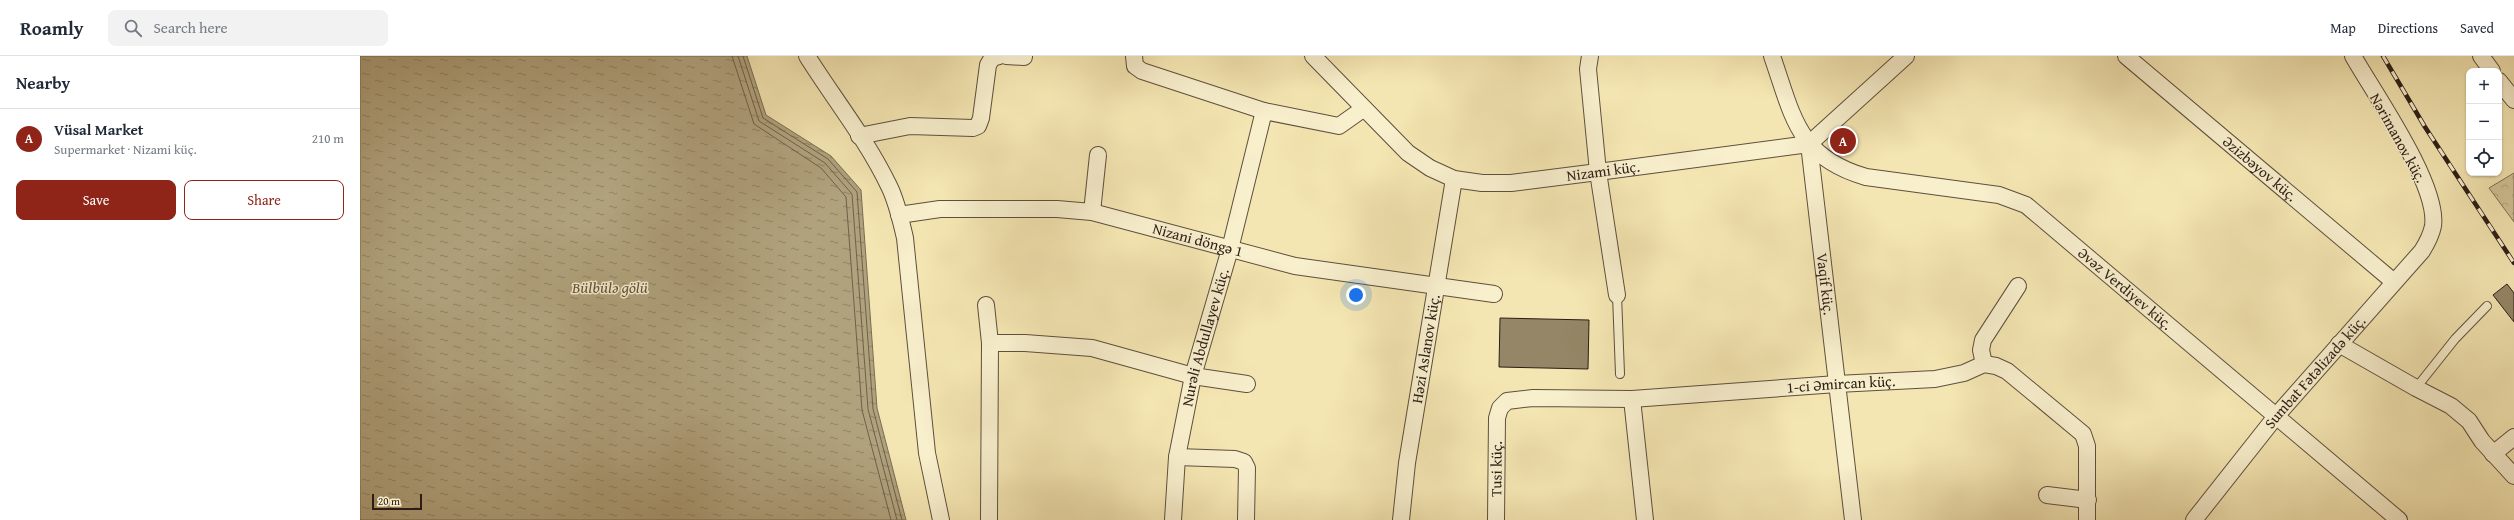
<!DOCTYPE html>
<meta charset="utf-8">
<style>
:root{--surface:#fff;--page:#f2f2f3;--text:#1f2937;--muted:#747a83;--line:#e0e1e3;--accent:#8f2418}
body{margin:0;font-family:"Gentium Book Plus",serif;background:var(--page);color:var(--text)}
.controls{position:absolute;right:12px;top:12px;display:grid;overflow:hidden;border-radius:8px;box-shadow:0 1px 3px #0004}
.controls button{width:36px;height:36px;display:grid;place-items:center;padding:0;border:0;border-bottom:1px solid var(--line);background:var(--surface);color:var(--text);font:20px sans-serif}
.scale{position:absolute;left:12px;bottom:10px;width:50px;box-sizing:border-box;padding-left:4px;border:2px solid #2c1d16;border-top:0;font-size:11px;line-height:14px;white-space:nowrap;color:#2c1d16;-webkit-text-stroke:3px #f8efcd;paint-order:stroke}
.you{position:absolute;left:996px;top:239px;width:14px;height:14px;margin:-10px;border:3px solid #fff;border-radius:50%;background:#1a73e8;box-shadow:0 0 0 6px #1a73e833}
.badge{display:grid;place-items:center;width:26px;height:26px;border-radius:50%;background:var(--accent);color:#fff;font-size:13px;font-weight:700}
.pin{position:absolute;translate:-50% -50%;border:2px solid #fff;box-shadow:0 1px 4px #0006}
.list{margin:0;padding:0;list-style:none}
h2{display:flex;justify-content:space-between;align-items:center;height:52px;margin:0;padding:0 16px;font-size:17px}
h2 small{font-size:13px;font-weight:400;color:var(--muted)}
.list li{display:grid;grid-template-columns:26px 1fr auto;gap:12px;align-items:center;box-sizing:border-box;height:60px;padding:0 16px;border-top:1px solid var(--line)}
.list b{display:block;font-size:15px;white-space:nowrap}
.list p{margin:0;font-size:13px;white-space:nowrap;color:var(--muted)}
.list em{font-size:13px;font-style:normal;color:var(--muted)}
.actions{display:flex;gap:8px;padding:12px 16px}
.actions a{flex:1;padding:9px 0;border:1px solid var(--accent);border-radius:8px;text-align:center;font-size:14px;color:var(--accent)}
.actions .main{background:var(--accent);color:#fff}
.icon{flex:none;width:22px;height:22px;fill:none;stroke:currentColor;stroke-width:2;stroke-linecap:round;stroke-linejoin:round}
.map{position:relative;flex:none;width:2154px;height:464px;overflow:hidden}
header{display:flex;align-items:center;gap:24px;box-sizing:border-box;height:56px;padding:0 20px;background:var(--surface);border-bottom:1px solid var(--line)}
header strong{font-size:19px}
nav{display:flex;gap:22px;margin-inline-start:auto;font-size:14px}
.search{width:280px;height:36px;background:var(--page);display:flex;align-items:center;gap:10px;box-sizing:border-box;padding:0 14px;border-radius:8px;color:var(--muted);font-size:15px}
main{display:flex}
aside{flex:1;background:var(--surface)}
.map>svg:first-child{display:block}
.forest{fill:url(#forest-crowns);stroke:#7f7056}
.water{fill:url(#water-ripples);stroke:#7b6d54}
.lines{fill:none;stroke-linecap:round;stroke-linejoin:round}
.shore{stroke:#6e604a;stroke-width:1}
.building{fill:#948667;stroke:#2c1d16}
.service-casing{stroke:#5e4f3d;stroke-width:10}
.minor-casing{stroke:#5e4f3d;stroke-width:18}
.service{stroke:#f8efcd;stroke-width:8}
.minor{stroke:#f8efcd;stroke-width:16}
.rail-casing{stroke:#2c1d16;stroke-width:4.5}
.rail{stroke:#f8efcd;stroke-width:3;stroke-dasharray:9;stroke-linecap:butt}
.labels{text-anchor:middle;stroke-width:3;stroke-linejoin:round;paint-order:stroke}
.street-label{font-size:15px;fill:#2c1d16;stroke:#f8efcd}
.water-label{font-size:16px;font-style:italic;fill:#61523f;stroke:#f8efcd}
</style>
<header>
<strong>Roamly</strong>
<div class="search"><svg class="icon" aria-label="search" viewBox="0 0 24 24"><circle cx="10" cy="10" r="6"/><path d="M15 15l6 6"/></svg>Search here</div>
<nav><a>Map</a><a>Directions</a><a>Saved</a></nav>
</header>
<main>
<aside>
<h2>Nearby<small></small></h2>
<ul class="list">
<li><span class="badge">A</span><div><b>Vüsal Market</b><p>Supermarket · Nizami küç.</p></div><em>210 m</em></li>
</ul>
<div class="actions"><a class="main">Save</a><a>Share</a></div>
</aside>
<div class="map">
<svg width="2154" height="464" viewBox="0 0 2154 464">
<defs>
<pattern id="forest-crowns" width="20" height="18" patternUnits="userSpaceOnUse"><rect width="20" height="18" fill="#d2c497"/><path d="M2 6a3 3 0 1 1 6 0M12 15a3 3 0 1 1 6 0" fill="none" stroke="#b4a881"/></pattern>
<pattern id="water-ripples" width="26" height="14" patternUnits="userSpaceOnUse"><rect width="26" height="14" fill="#b0a27d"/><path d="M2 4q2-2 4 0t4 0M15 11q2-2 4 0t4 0" fill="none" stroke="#8f8365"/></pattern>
</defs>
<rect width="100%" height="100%" fill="#f4e6b2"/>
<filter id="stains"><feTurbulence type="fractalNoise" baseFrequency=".005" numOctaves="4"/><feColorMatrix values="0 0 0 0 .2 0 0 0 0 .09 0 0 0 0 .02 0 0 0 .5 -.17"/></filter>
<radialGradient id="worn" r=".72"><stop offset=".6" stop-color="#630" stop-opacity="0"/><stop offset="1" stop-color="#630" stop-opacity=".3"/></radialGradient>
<polygon class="forest" points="2154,117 2154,166 2129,132"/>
<polygon class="water" points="0,0 387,0 406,59 471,100 501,134 517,352 546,464 0,464"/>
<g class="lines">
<g class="shore">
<polyline points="372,0 394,68 461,112 486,141 502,354 531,464"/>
<polyline points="378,0 399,65 465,107 492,138 508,353 537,464"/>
<polyline points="383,0 403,62 468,103 497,136 513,353 542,464"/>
</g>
</g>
<g class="building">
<polygon points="2147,228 2154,237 2154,266 2133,239"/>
<polygon points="1140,262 1229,264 1228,313 1139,311"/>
</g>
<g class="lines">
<defs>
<g id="service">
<polyline points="1257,239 1260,318"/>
<polyline points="2056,332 2095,283 2127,250"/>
</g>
<g id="minor">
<path d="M447,0c27,43 60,84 82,130 8,16 12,35 16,52l22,215 14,67"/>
<polyline points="646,0 664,1"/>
<polyline points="774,0 775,10 782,15 904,55 979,70 1003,53"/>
<path id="s1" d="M953,0l95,97 22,15 24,11 28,4h29l87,-11 211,-28 97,-88"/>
<polyline points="1230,0 1228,13 1238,116 1257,239"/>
<path id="s2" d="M1412,0c21,60 25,101 94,121l133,18 27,10 373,315"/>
<path id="s3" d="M1766,0l268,226"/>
<polyline points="2121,0 2132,15"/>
<polyline points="2139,25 2154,44"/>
<polyline points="499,80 550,70 613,72 618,70 621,62 628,9 632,2 639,0"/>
<path id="s4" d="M1449,88l44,376"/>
<polyline points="732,156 738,99"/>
<path id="s5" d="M539,159l41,-6h117l35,3 203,54 199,28"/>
<polyline points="626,249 630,287 629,464"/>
<polyline points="630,287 665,287 732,292 833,320 887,328"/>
<polyline points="1979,288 2056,332 2091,350 2109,365 2122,385 2154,420"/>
<polyline points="1624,308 1621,294 1623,284 1658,230"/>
<polyline points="1272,343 1285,464"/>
<polyline points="2133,398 2154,381"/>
<polyline points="817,401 875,403 884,406 887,412 886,464"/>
<polyline points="1687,439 1728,444"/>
<path id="s6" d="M813,464l4,-63 16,-81 37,-127 34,-138"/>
<path id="s7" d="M1041,464l6,-57 47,-284"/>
<path id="s8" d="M1136,464l1,-102 3,-10 7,-7 26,-3 99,1 205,-15 98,-5 29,-6 20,-9 12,2 11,5 76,63 4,12v74"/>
<path id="s9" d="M1834,464l83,-105 145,-164c5,-8 9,-15 11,-25 6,-41 -59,-133 -80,-170"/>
</g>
</defs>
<use href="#service" class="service-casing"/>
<use href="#minor" class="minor-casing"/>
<use href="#service" class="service"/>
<use href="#minor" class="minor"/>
<defs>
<polyline id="rail" points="2023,0 2065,71 2154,207"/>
</defs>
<use href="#rail" class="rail-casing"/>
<use href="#rail" class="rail"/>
</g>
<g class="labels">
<g class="street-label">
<text transform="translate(2038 82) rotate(61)" y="5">Nərimanov küç.</text>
<text dy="5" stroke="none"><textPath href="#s3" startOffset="175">Əzizbəyov küç.</textPath></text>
<text dy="5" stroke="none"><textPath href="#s1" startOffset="339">Nizami küç.</textPath></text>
<text dy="5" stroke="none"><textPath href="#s5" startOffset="303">Nizani döngə 1</textPath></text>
<text dy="5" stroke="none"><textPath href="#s4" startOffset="141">Vaqif küç.</textPath></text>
<text dy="5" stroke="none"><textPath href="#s2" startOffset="455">Əvəz Verdiyev küç.</textPath></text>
<text dy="5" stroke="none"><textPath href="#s6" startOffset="186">Nurəli Abdullayev küç.</textPath></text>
<text dy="5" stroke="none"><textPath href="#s7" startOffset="173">Həzi Aslanov küç.</textPath></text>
<text dy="5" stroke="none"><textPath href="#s9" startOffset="191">Sumbat Fətəlizadə küç.</textPath></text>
<text dy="5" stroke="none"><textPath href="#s8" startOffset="457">1-ci Əmircan küç.</textPath></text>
<text dy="5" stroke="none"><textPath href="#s8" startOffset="51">Tusi küç.</textPath></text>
</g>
<g class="water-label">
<text x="250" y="237">Bülbülə gölü</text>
</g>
</g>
<rect width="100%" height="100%" filter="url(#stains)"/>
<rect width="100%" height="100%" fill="url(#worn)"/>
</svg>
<div class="controls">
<button>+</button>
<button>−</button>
<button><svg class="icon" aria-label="locate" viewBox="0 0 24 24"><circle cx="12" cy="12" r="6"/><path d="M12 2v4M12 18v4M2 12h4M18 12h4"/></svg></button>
</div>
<div class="scale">20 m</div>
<div class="you"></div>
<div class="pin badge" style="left:1483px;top:85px">A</div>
</div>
</main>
